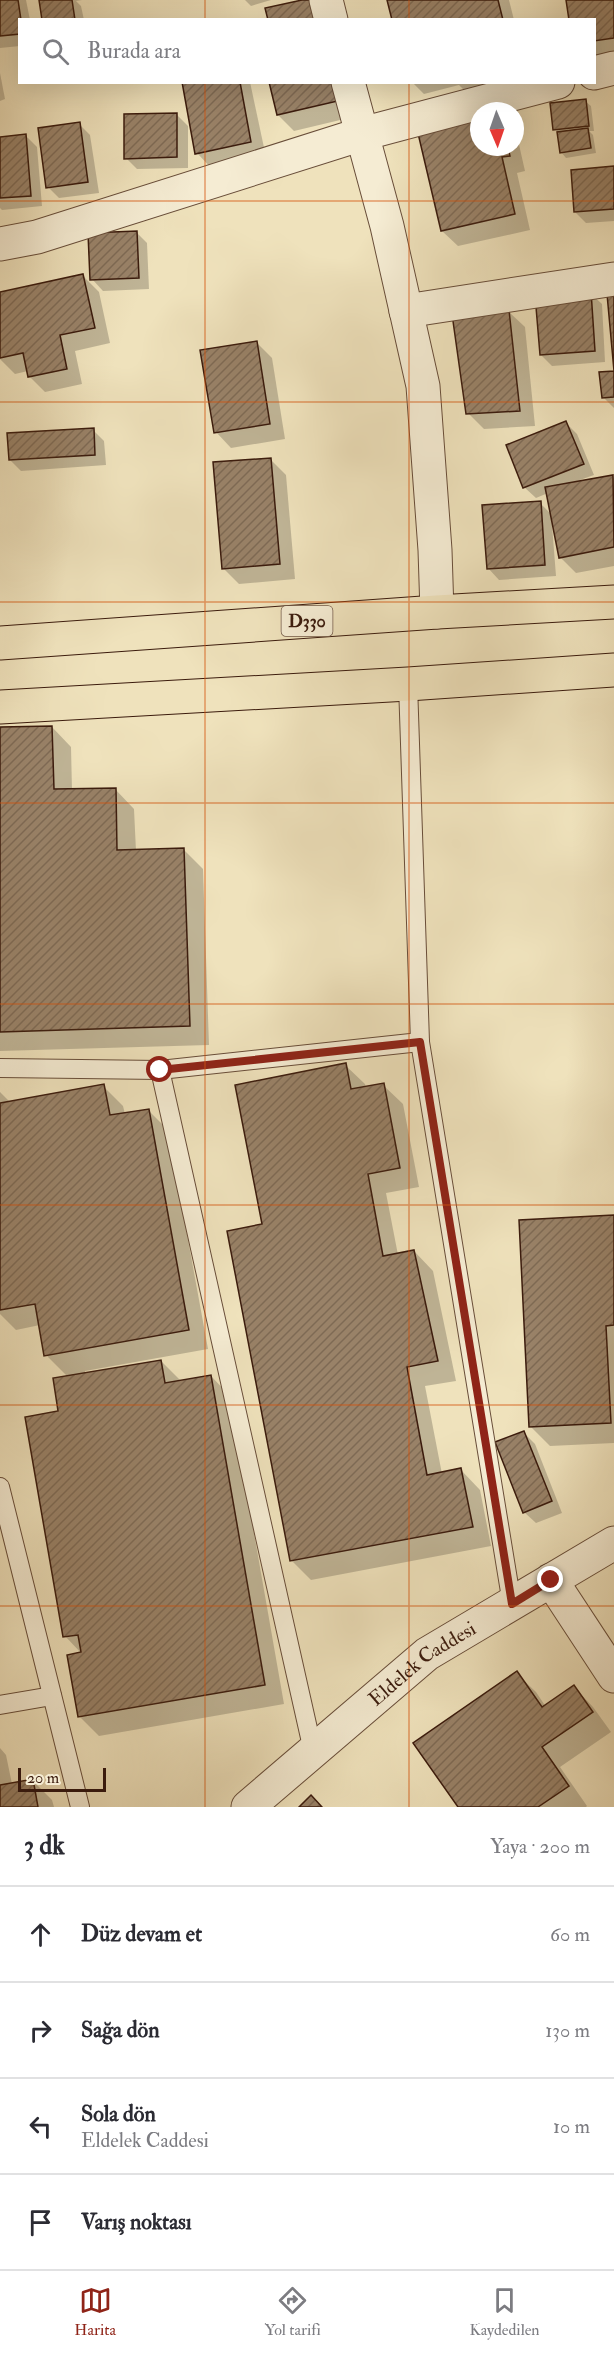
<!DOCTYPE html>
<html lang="tr">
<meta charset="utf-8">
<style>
:root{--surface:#fff;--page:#f7f7f7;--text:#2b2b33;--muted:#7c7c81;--line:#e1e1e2;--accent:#8f2418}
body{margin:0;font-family:"IM FELL Double Pica",serif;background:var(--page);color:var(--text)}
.compass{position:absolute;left:470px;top:102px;width:54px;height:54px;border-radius:50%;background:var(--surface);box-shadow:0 6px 24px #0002;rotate:178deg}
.scale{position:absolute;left:18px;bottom:15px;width:88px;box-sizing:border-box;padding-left:6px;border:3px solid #3b1b0d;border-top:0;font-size:16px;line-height:21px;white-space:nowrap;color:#3b1b0d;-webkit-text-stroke:4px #f5ecd3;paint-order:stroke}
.stop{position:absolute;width:18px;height:18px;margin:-14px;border:4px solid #8f2418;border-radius:50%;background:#fff}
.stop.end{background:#8f2418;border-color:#fff;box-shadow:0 2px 6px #0008}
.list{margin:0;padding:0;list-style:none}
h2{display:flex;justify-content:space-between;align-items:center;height:78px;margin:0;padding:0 24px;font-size:26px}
h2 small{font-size:20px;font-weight:400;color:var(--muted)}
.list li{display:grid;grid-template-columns:39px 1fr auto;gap:18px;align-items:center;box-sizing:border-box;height:96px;padding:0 24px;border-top:2px solid var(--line)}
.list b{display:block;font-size:22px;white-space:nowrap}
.list p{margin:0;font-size:20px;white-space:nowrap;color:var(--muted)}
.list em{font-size:20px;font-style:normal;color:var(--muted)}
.icon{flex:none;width:33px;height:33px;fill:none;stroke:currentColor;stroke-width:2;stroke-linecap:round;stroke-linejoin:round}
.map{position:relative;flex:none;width:614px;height:1807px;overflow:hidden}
.search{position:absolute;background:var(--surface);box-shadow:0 6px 24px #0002;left:18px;right:18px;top:18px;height:66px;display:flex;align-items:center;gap:15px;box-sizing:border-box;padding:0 21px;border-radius:0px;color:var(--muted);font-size:22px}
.sheet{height:462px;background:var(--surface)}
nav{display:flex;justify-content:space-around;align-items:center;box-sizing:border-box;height:84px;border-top:2px solid var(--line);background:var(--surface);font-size:16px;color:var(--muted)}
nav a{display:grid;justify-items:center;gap:3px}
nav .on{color:var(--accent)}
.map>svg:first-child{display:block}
.shadow{fill:#0003}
.building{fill:url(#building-hatch);stroke:#3b1b0d;stroke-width:1.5}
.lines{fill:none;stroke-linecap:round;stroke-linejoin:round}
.service-casing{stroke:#684d39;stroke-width:20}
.minor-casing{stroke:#684d39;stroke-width:35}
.tertiary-casing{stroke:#684d39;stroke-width:35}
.primary-casing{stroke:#3b1b0d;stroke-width:35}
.service{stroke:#f5ecd3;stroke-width:18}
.minor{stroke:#f5ecd3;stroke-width:33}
.tertiary{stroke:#f5ecd3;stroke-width:33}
.primary{stroke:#efe2bc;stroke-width:33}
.route{stroke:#8f2418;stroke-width:8}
.grid{fill:none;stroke:#d7530c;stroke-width:1.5;stroke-opacity:0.55}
.labels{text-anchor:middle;stroke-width:6;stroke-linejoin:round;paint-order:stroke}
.shield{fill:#f5ecd3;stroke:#735a48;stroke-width:1.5}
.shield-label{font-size:18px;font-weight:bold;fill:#3b1b0d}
.street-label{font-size:20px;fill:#3b1b0d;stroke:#f5ecd3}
</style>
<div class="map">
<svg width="614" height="1807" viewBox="0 0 614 1807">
<defs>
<pattern id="building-hatch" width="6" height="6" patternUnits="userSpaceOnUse" patternTransform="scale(1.5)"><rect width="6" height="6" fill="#998268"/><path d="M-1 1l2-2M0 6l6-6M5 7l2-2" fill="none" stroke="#7e6a54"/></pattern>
</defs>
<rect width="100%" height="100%" fill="#efe2bc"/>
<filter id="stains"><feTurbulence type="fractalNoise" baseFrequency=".00333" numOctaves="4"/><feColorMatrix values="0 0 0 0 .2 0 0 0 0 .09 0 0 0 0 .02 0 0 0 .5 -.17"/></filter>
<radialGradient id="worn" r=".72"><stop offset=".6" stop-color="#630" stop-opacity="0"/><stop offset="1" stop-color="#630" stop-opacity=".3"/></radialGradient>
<g class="shadow">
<polygon points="0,0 26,0 30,20 20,20 20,46 0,48"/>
<polygon points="40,0 82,0 76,1 81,6 84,20 43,20"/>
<polygon points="245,0 271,0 251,6"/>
<polygon points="388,0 509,0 514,20 393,20"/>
<polygon points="568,0 614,0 614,55 594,58 594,20"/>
<polygon points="0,73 5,99 0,101"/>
<polygon points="184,82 250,82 266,157 212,169 197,153"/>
<polygon points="349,82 357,116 294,131 278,115"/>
<polygon points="412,82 496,82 464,90 459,85 424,94"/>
<polygon points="585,101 591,106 594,131 589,131 593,135 596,153 566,158 561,152 559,133 555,129"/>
<polygon points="177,115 188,126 188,168 137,169 126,158"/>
<polygon points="79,124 90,135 99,193 59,198 48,187"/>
<polygon points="515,127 525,171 517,173 530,230 458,246 442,231 479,147 515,147"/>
<polygon points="26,136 37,147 42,206 2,210 0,208 0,138"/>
<polygon points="614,168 614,221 586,223 575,212"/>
<polygon points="136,232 147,243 149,289 103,291 92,279"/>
<polygon points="83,276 99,292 110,343 75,351 82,384 45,392 29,376 28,371 15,374 0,359 0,293"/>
<polygon points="590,293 602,304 605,362 552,366 541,355"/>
<polygon points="509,312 525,327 535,426 484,429 468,413"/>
<polygon points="256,342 272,358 285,439 231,448 216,432"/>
<polygon points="614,372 614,408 603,397"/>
<polygon points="566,423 577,434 594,475 577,481 612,476 614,478 614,566 576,573 560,557 554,525 552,525 556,576 499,580 488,568 540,503 552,515 548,493 536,498 524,487"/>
<polygon points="93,430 104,441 106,465 21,471 10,460"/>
<polygon points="270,459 286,475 295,579 239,584 223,568"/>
<polygon points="52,727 71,747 72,790 115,789 134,809 136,851 184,850 203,869 209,1045 0,1051 0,729"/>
<polygon points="345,1065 365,1084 366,1088 383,1085 403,1104 419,1187 386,1193 398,1255 414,1251 433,1271 456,1381 425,1386 442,1474 461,1470 480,1490 491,1546 311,1580 292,1561 264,1226"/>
<polygon points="103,1086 123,1106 125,1114 148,1110 168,1130 208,1349 85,1371 85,1374 161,1361 181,1381 211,1376 230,1396 284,1704 99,1736 79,1716 82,1654 65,1636 60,1412 68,1377 46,1355 40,1325 16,1330 0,1314 0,1092 11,1103"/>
<polygon points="614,1217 614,1443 550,1446 531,1427"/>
<polygon points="524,1433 535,1444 562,1513 536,1523 524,1512"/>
<polygon points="516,1673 536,1692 546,1707 574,1687 593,1707 611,1732 560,1767 587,1806 586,1807 460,1807"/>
<polygon points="0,1748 6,1755 12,1784 33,1781 52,1800 54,1807 0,1807"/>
</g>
<g class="building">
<polygon points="0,0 18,0 21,20 20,20 20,34 0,36"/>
<polygon points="39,0 72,0 75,20 42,20"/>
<polygon points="302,0 319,0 323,20 268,20 265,8"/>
<polygon points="387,0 498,0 503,20 392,20"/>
<polygon points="566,0 614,0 614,38 594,41 594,20 569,20"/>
<polygon points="182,82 240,82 251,142 195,154"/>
<polygon points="269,82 338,82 342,100 277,115"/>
<polygon points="586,99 589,126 553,130 550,103"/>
<polygon points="177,113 177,157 124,159 124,114"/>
<polygon points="479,114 479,147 508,147 510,156 502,157 515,214 441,231 417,129"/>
<polygon points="80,122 88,182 46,188 38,128"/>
<polygon points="588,128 591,148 560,153 557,132"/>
<polygon points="26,134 31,196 0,198 0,137"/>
<polygon points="614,166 614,209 574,212 571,170"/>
<polygon points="137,231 139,278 90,280 88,233"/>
<polygon points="83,274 95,328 60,335 67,369 28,377 23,353 0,358 0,292"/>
<polygon points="614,282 614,397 602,398 599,372 614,371 606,283"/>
<polygon points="591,291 595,351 540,355 535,295"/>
<polygon points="509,310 520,411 466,414 452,314"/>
<polygon points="257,341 270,424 214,433 200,350"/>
<polygon points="566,421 584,464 523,488 506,445"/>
<polygon points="94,428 95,455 9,460 7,433"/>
<polygon points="271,458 280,564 222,569 213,462"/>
<polygon points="613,475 614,547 559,558 545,487"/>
<polygon points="541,501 545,565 487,569 482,505"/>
<polygon points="52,726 54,789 116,788 117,850 184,848 190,1026 0,1032 0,727"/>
<polygon points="346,1063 351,1089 384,1083 400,1168 368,1174 383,1256 414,1250 438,1361 407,1367 427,1475 461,1468 473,1527 290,1561 227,1231 262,1224 235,1085"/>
<polygon points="104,1084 110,1115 149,1109 189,1330 44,1356 35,1304 0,1310 0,1103"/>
<polygon points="614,1215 614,1325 606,1326 611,1423 529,1427 519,1220"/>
<polygon points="161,1360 165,1383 211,1375 265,1685 78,1717 67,1655 81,1652 78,1635 63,1637 25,1417 58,1411 53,1378"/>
<polygon points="524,1431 552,1501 523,1513 495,1442"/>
<polygon points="517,1671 542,1707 574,1685 593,1712 542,1747 569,1786 538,1807 458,1807 413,1743"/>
<polygon points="33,1779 38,1807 0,1807 0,1785"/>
<polygon points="311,1795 322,1807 299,1807"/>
</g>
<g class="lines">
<defs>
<g id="service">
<polyline points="408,684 420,1042 512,1604"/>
<polyline points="0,1068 160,1070 420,1042"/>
<polyline points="160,1070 313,1751"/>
<polyline points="0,1487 80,1807"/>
<polyline points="0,1705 52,1696"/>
</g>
<g id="minor">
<polyline points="326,0 331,20"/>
<polyline points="594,73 614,68"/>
<polyline points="348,82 387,226 423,386 435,550 437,612"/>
<polyline points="0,244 37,237 362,134 558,82"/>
<polyline points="406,311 614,279"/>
<polyline points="551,1580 614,1676"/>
</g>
<g id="tertiary">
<path id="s1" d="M248,1807l179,-153 187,-111"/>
</g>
<g id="primary">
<polyline points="0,643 437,612 614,602"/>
<polyline points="0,707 408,684 614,670"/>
</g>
</defs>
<use href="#service" class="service-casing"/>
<use href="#minor" class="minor-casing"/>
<use href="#tertiary" class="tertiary-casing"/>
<use href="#primary" class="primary-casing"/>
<use href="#service" class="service"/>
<use href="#minor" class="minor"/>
<use href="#tertiary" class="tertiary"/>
<use href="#primary" class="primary"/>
</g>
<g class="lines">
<polyline class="route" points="160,1070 420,1042 512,1604 551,1580"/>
</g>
<path class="grid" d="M205,0v20M409,0v20M205,82v1725M409,82v1725M0,201h614M0,402h614M0,602h614M0,803h614M0,1004h614M0,1205h614M0,1405h614M0,1606h614"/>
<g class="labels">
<rect class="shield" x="281.5" y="606" width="51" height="30" rx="4.5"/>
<g class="shield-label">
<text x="307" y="627">D330</text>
</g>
<g class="street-label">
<text dy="7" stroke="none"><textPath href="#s1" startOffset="226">Eldelek Caddesi</textPath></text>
</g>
</g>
<rect width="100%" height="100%" filter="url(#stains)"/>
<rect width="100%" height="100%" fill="url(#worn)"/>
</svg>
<svg class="compass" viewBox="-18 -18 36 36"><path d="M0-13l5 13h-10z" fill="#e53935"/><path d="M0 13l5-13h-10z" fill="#7c7c81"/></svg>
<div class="scale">20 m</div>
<div class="stop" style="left:160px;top:1070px"></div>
<div class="stop end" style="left:551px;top:1580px"></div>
<div class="search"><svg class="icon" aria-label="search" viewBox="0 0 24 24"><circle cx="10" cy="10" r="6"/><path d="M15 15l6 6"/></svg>Burada ara</div>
</div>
<section class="sheet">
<h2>3 dk<small>Yaya · 200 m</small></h2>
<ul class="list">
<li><svg class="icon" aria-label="ahead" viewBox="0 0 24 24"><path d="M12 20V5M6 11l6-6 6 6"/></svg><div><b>Düz devam et</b></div><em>60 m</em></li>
<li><svg class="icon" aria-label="right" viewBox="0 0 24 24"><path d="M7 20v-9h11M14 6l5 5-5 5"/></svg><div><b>Sağa dön</b></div><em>130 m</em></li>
<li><svg class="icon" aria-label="left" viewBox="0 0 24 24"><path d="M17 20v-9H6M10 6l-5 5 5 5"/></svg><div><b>Sola dön</b><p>Eldelek Caddesi</p></div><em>10 m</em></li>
<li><svg class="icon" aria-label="arrive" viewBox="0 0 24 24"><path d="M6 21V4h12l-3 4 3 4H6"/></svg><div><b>Varış noktası</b></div></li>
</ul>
</section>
<nav>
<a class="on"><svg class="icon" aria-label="map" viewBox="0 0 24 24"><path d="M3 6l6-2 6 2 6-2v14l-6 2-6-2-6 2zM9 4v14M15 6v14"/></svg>Harita</a>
<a><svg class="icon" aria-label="directions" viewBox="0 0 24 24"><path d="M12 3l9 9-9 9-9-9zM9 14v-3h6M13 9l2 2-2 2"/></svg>Yol tarifi</a>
<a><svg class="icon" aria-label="saved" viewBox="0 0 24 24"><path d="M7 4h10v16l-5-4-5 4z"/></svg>Kaydedilen</a>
</nav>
